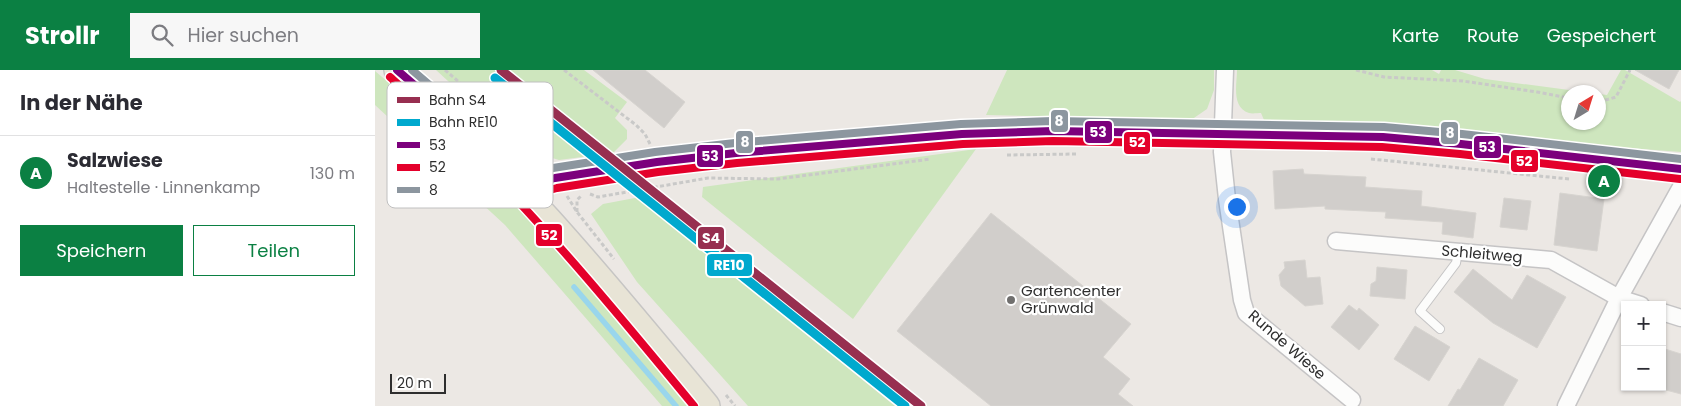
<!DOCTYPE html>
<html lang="de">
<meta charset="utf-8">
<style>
:root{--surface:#fff;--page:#f7f7f7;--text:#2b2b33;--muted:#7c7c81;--line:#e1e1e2;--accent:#0b8043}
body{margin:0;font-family:Poppins,sans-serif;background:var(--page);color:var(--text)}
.controls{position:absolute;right:15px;bottom:15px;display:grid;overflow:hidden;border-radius:0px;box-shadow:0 1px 4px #0004}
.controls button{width:45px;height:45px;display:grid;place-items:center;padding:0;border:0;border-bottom:1px solid var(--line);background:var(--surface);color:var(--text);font:25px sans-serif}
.compass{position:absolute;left:1186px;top:15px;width:45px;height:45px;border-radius:50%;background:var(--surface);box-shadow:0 1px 4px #0004;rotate:38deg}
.scale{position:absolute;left:15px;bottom:12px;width:56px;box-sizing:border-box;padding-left:5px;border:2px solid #2e2e2e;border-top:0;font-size:14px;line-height:18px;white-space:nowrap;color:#2e2e2e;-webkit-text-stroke:4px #fff;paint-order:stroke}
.you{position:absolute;left:861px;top:136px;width:18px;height:18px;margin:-12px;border:4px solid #fff;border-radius:50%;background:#1a73e8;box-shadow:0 0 0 8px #1a73e833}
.badge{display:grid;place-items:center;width:32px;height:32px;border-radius:50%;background:var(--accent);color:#fff;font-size:16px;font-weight:700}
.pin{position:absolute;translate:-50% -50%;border:2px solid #fff;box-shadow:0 1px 5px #0006}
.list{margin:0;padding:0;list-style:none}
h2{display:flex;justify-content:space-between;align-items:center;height:65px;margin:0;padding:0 20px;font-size:21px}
h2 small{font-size:16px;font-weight:400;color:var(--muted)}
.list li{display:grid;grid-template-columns:32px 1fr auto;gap:15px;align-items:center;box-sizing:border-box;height:75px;padding:0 20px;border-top:1px solid var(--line)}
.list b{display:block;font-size:19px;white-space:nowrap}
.list p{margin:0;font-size:16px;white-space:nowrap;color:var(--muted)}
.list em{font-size:16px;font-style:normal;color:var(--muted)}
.actions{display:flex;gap:10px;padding:15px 20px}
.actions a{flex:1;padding:11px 0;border:1px solid var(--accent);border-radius:0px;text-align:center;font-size:18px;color:var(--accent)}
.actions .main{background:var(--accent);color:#fff}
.icon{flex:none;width:28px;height:28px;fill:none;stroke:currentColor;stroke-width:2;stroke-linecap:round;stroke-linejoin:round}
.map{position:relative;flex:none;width:1306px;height:336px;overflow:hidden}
header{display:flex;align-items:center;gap:30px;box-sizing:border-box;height:70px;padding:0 25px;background:var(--accent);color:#fff}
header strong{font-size:24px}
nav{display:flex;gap:28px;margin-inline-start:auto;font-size:18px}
.search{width:350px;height:45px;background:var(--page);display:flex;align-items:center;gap:12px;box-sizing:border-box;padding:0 18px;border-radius:0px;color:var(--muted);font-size:19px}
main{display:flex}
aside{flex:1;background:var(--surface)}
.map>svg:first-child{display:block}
.green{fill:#cee6be}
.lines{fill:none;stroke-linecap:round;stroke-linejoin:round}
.stream{stroke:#99d6ec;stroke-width:5.5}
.building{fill:#d1cecb;stroke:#d7d4d0}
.lane-casing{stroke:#c5c4c5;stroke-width:10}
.street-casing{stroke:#c5c4c5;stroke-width:19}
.secondary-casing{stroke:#c5c4c5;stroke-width:25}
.primary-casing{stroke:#c6c5c4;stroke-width:28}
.path{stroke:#c9c9c8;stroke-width:3;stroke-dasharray:4 2.5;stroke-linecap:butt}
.lane{stroke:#fcfcfb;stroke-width:8}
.street{stroke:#fcfcfb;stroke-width:16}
.secondary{stroke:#fcfcfb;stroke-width:22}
.primary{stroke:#e8e4d6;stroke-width:25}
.bus-1-casing{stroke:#fff;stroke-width:11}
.bus-2-casing{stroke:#fff;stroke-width:11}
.bus-3-casing{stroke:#fff;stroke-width:11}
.bus-1{stroke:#7c007c;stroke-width:8}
.bus-2{stroke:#e4002b;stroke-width:8}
.bus-3{stroke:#8c969f;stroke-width:8}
.rail-1-casing{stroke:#fff;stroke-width:12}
.rail-2-casing{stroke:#fff;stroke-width:12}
.rail-1{stroke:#972f50;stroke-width:9}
.rail-2{stroke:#00a9ce;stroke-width:9}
.poi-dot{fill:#706f6e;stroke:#fff;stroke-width:2}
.labels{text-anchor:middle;stroke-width:4.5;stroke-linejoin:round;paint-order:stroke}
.street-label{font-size:15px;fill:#2e2e2e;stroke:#fff}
.poi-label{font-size:15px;fill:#2e2e2e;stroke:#fff;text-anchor:start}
.key{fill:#fff;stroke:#c0c0c0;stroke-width:1}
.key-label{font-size:14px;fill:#2e2e2e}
.line-badge{stroke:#fff;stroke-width:2}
.badge-label{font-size:14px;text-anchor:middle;font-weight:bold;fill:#fff}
</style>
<header>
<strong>Strollr</strong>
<div class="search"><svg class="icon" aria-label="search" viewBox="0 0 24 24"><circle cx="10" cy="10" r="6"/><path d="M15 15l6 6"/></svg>Hier suchen</div>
<nav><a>Karte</a><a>Route</a><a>Gespeichert</a></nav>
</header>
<main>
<aside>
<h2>In der Nähe<small></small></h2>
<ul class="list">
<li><span class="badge">A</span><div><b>Salzwiese</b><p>Haltestelle · Linnenkamp</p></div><em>130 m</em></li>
</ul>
<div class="actions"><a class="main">Speichern</a><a>Teilen</a></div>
</aside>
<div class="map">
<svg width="1306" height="336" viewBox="0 0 1306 336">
<rect width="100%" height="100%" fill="#ece8e4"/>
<g class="green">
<polygon points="61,0 209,0 252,32 240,48 252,60 252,69 238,83 184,90 147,79"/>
<polygon points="632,0 839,0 839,20 832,39 816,50 611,45"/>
<path d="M862,0h195l7,4 2,-4h14l30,9 99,13h-15v30h30v-28l8,1 14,-25h4l55,32 1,-1v51l-417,-32 -3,-7c-3,0 -9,1 -12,0 -18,-6 -12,-29 -12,-43z"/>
<polygon points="0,1 33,29 145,135 322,336 287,336 130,155 0,35"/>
<polygon points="601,79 478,249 327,127 328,117"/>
<polygon points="265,127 417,253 520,336 373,336 262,212 216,144 228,134"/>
</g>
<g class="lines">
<polyline class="stream" points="199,217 301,336"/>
</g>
<g class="building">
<polygon points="218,0 270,0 310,32 289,58"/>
<polygon points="1260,0 1304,0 1294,19"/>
<polygon points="928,99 929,104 991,107 990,117 1047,121 1046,136 1101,143 1098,168 1067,164 1068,152 1010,148 1011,142 950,139 950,136 900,139 898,101"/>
<polygon points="1185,123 1229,129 1222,181 1179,175"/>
<polygon points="1129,128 1156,131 1152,160 1125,157"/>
<polygon points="616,143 756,254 728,287 755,309 743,324 758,336 616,336 522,261"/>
<polygon points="930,190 932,208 945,207 948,234 930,236 906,216 904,205 910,198 909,192"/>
<polygon points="1002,197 1032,200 1030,229 995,226 996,214 1001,211"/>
<polygon points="1098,199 1137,230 1152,205 1191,227 1162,278 1118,253 1079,222"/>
<polygon points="974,235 982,241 984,238 1004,255 984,280 956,257"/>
<polygon points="1040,256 1075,277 1054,311 1019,289"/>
<polygon points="1287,278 1306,284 1306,324 1287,319"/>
<polygon points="1104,288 1143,310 1128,336 1073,336 1083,319 1085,320"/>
</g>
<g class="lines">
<defs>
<polyline id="lane" points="1065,259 1045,241 1081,193 1083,182"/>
<g id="street">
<polyline points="850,0 847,82 852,129 867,230 871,243 977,330"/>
<polyline points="961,171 1176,190 1244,228 1266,235"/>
<polyline points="1287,242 1306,248"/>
<polyline points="1191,336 1244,228 1306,117"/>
</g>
<polyline id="secondary" points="143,118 180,108 282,92 361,83 587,64 678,61 1008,67 1086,74 1306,99"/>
<path id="primary" d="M22,0c116,99 213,219 310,336"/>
</defs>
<use href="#lane" class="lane-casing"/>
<use href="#street" class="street-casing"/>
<use href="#secondary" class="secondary-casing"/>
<use href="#primary" class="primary-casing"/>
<g class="path">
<polyline points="70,0 154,72 169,92"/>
<polyline points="189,0 261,55 270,64 275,74"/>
<polyline points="981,0 1009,7 1088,11 1162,22 1194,28"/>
<polyline points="1224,32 1241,27 1255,0"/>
<polyline points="632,85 703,84"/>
<polyline points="996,89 1194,109"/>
<polyline points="215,124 223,127 333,108 403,109 556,89"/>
<polyline points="192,126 202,142 239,189"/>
<polyline points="202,142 202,130 207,125"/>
<polyline points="351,325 360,336"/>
</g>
<use href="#lane" class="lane"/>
<use href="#street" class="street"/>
<use href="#secondary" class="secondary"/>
<use href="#primary" class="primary"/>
<defs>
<g id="bus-1">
<polyline points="22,0 58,31 143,118"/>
<polyline points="143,118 180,108 282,92 361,83 587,64 678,61 1008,67 1086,74 1306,99"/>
</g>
<g id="bus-2">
<path d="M15,7c29,26 57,51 84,78 78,79 149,165 220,251"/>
<polyline points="146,128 182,118 283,102 362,93 588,74 678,71 1007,77 1085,84 1305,109"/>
</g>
<g id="bus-3">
<polyline points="37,0 65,24 150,111"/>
<polyline points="140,108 178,98 280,82 360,73 586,54 678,51 1009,57 1087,64 1306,89"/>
</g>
</defs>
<use href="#bus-1" class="bus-1-casing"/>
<use href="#bus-2" class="bus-2-casing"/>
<use href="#bus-3" class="bus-3-casing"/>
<use href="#bus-1" class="bus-1"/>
<use href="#bus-2" class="bus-2"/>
<use href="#bus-3" class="bus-3"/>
<defs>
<polyline id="rail-1" points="126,0 546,336"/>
<polyline id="rail-2" points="120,8 530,336"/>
</defs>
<use href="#rail-1" class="rail-1-casing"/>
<use href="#rail-2" class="rail-2-casing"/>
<use href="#rail-1" class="rail-1"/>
<use href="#rail-2" class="rail-2"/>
</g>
<circle class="poi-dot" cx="636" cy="230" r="5"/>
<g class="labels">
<g class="street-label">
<text transform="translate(1107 184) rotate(5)" y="5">Schleitweg</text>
<text transform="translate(912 275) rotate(41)" y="5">Runde Wiese</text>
</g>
<g class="poi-label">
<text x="646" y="226">Gartencenter<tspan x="646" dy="17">Grünwald</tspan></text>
</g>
</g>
<rect x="12" y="12" width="166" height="126" rx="8" class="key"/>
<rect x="22" y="27" width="23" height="6" fill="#972f50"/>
<rect x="22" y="49" width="23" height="7" fill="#00a9ce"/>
<rect x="22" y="72" width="23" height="6" fill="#7c007c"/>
<rect x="22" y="94" width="23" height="7" fill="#e4002b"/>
<rect x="22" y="117" width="23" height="6" fill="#8c969f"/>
<g class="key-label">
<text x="54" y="35">Bahn S4</text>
<text x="54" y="57">Bahn RE10</text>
<text x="54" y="80">53</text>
<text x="54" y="102">52</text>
<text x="54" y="125">8</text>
</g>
<g class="line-badge">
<rect x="675" y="39" width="19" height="24" rx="5" fill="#8c969f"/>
<rect x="709" y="50" width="29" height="24" rx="5" fill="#7c007c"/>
<rect x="1065" y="51" width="19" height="24" rx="5" fill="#8c969f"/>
<rect x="360" y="60" width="19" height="24" rx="5" fill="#8c969f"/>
<rect x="748" y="61" width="28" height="24" rx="5" fill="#e4002b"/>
<rect x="1098" y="65" width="29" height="24" rx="5" fill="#7c007c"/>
<rect x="321" y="74" width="28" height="24" rx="5" fill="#7c007c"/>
<rect x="1135" y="79" width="29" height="24" rx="5" fill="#e4002b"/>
<rect x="160" y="153" width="28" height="24" rx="5" fill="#e4002b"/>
<rect x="322" y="156" width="28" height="24" rx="5" fill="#972f50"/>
<rect x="331" y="183" width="47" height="24" rx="5" fill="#00a9ce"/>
</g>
<g class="badge-label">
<text x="684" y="56">8</text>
<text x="723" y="67">53</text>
<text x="1075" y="68">8</text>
<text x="370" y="77">8</text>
<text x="762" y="77">52</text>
<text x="1112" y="82">53</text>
<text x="335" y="91">53</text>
<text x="1149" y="96">52</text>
<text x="174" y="170">52</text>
<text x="336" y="173">S4</text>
<text x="354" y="200">RE10</text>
</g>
</svg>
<div class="controls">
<button>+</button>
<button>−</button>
</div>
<svg class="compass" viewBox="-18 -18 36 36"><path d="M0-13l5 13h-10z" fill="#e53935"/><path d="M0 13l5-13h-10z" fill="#7c7c81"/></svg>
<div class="scale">20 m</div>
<div class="you"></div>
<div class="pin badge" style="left:1229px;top:111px">A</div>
</div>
</main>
